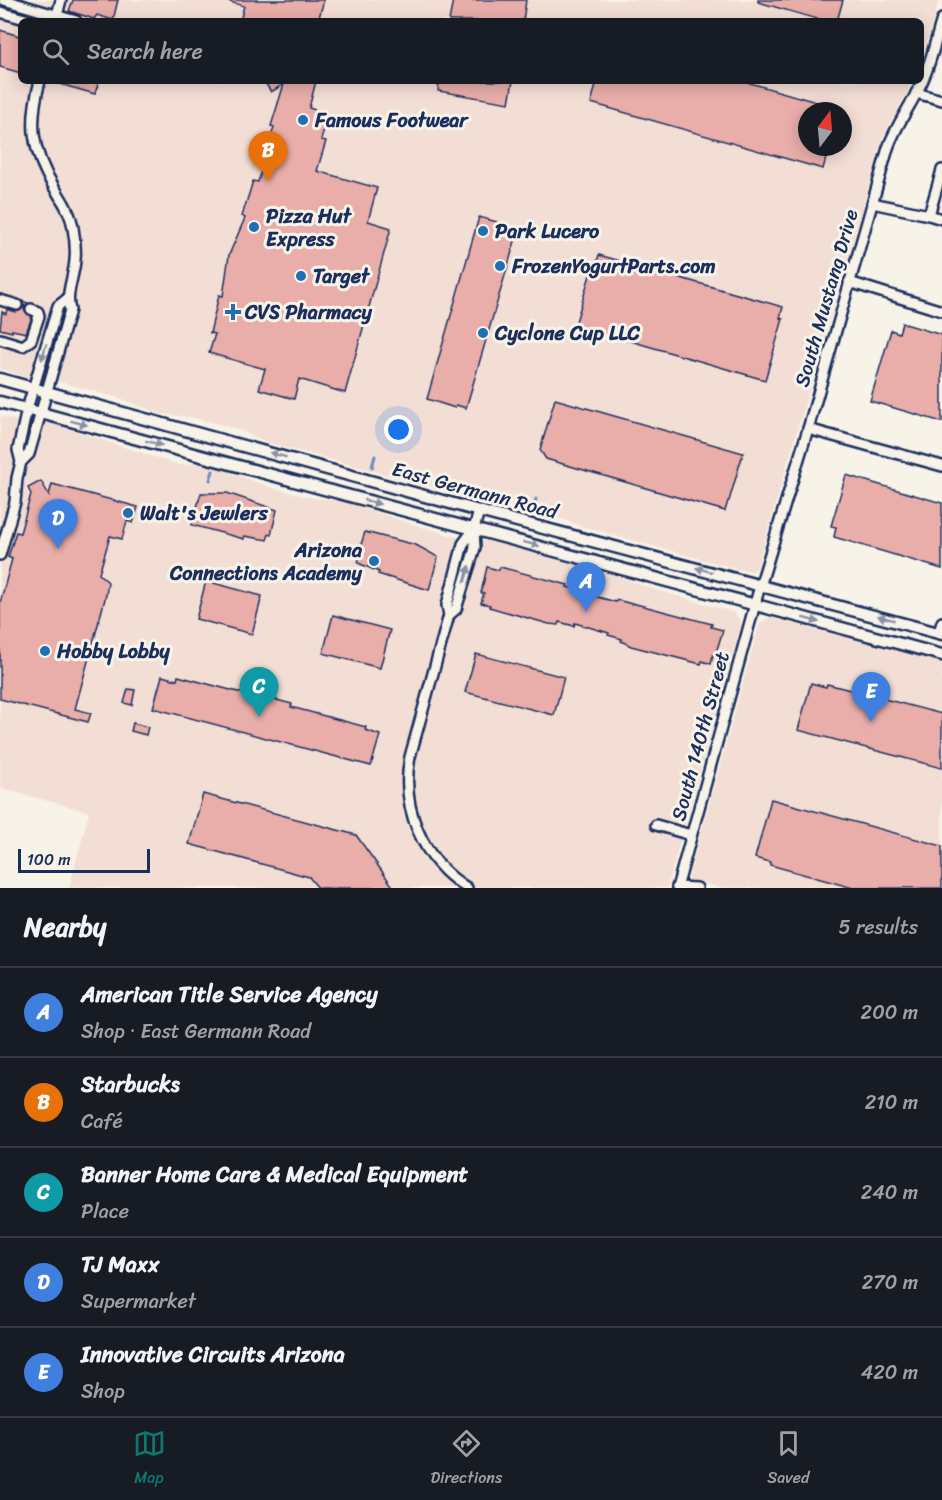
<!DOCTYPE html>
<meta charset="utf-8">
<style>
:root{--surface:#171b24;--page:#20242c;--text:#f1f3f6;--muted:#9ea1a6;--line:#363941;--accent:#0f766e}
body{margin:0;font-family:Sriracha,sans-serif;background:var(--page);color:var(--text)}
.compass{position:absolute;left:798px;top:102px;width:54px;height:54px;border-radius:50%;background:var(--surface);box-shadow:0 3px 15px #0003;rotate:16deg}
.scale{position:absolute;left:18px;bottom:15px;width:132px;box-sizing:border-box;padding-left:6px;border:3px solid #1b2f5e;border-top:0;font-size:16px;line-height:21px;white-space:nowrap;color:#1b2f5e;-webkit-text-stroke:4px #f7f3e8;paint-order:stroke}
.you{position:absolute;left:399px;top:430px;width:21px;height:21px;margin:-15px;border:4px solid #fff;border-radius:50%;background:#1a73e8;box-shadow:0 0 0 9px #1a73e833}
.badge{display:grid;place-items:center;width:39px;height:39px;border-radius:50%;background:var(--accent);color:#fff;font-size:20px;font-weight:700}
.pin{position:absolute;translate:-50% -50px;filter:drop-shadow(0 2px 3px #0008)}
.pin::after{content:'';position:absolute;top:32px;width:21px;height:18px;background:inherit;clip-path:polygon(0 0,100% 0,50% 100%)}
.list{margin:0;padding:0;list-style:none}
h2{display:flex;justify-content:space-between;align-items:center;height:78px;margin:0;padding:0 24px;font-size:26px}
h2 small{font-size:20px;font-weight:400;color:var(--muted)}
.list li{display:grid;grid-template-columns:39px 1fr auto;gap:18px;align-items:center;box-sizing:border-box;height:90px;padding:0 24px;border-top:2px solid var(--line)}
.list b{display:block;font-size:22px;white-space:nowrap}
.list p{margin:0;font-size:20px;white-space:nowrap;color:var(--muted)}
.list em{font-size:20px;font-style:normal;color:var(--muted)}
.icon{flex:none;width:33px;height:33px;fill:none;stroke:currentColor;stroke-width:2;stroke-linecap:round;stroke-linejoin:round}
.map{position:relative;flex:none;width:942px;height:888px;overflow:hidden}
.search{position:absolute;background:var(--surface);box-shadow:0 3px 15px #0003;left:18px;right:18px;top:18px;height:66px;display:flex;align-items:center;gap:15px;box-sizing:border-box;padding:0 21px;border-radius:9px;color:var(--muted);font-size:22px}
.sheet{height:528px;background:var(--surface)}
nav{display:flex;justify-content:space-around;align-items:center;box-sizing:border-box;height:84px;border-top:2px solid var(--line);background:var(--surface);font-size:16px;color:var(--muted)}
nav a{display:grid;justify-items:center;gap:3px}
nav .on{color:var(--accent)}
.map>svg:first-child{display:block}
.built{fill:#f3ded5;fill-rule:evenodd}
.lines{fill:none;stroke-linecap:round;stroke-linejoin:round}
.stream{stroke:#6a8ebc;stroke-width:3}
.building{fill:#e9aeaa;stroke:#1b2f5e;stroke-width:1.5}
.minor-casing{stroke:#1b2f5e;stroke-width:14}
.major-casing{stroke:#1b2f5e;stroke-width:15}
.minor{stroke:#f7f3e8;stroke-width:9}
.major{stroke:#f7f3e8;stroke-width:10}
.oneway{fill:#8991a3}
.poi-dot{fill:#1f6fb2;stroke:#f7f3e8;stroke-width:2}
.labels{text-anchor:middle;stroke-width:6;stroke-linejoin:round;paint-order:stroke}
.poi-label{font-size:20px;font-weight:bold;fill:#1b2f5e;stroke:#f7f3e8;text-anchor:start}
.street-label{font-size:20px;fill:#1b2f5e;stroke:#f7f3e8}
</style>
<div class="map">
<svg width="942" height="888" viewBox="0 0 942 888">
<rect width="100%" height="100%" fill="#f7f3e8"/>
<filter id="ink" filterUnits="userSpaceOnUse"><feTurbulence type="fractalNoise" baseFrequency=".0167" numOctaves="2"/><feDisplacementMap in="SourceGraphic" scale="12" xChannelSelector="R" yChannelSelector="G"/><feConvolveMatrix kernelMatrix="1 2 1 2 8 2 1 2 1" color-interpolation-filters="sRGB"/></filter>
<g filter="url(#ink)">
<g class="built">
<path d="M0,0h939l-18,61v-40h-900v60h892l-30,56 -126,431 -4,3 -16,-2 -157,-43 -35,-14 -82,-17 -194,-52 -35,-15 -44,-11 -29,-3 -39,-15 -62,-17 -33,-4 -27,-10zM807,111h36v36h-36z"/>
<polygon points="0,416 14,420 51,423 179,465 200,464 220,469 270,487 313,498 342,501 415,525 453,536 491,542 617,576 646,587 733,612 740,620 741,626 667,888 69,888 89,812 0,788"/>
<polygon points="769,617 942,663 942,888 720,888 688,879 759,625"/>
</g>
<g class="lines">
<g class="stream">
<polyline points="372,467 375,456"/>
<polyline points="210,480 213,471"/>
<polyline points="534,506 536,499"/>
</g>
</g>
<g class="building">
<polygon points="73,0 118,0 113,20 97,15 94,19 69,11"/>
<polygon points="230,0 324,0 318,21 240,21 244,6 230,2"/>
<polygon points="453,0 526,0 523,21 449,21"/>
<polygon points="758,0 843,0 837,21 824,21 758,2"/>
<polygon points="0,30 19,36 21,38 21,73 0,67"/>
<polygon points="56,81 99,81 95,94 56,83"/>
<polygon points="264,81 316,81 309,108 328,114 321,140 326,141 317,171 377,188 368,221 391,228 345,393 299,379 294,399 259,389 265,369 209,353 215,334 210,333 219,295 223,296 229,255 245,218 242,216 253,181 258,182 274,127 271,126 284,84 271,92"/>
<polygon points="439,81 513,81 509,103 438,91"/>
<polygon points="597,81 743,81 841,109 841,111 807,111 807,147 829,147 823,169 591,103"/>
<polygon points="479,217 508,225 507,228 518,231 466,408 456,405 455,408 427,399"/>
<polygon points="599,255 783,307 780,318 783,319 765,380 575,325 593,265 596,266"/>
<polygon points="22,301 28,303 25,306 24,310 32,317 26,333 12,330 12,332 0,329 2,312 6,314 7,309 16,312 21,310 24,306"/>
<polygon points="902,323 942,335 942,422 870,401 891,330 899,333"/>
<polygon points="555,399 743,453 729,501 728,501 725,511 546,459 540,450"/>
<polygon points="846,475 942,503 942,569 834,537 836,527 831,526"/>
<polygon points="41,481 49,495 52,484 138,507 133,523 127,521 122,539 110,536 99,574 108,582 106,595 75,709 91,713 88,722 0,699 0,603 12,559 8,557 16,532 20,533 31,494 28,488"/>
<polygon points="201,493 227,493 277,510 271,535 269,534 267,540 244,536 244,539 192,525"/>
<polygon points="365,532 416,545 438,557 429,590 378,574 379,572 358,563 359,557 357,557"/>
<polygon points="487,567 499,570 500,567 568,585 567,587 584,591 583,593 616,602 617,600 632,604 632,603 712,624 711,627 723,630 715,656 713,655 711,664 702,661 701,664 631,646 621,641 622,639 608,635 609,633 575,623 574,626 559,622 558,625 549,624 489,607 490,605 481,603 484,593 481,593"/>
<polygon points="206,581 262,596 252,634 196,619"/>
<polygon points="333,615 390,630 380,668 323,653"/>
<polygon points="476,654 564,677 554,715 465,692"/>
<polygon points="162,676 177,680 178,676 253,696 254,694 292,704 291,707 366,727 365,730 380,735 371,766 153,708"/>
<polygon points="811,683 826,687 827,684 942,714 942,768 798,730"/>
<polygon points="128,689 135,690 132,705 124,703"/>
<polygon points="133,723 148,727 146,735 131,731"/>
<polygon points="203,794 356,835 394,888 318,888 309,877 189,844"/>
<polygon points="771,799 942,846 942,888 853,888 770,865 770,862 755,858"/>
</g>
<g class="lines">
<defs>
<g id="minor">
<polyline points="4,0 76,21"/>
<polyline points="0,12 32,21"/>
<polyline points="56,19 61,0"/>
<polyline points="916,93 942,100"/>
<polyline points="942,170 929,215 942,219"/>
<polyline points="872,203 929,215"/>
<polyline points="849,282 942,311"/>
<polyline points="0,300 17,305"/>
<polyline points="0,339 23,346 31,340 39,316 38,312 31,309"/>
<polyline points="808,429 942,466"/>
<path d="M21,462l8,-8 41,-144c-5,-16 4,-33 5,-50 1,-10 0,-21 -2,-32 -2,-15 -11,-28 -19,-41 -23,-37 -25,-65 -14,-106"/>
<polyline points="0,555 15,502 17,478 21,462 18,450 27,409 58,306 67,299"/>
<polyline points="449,615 456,609 475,548 474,529"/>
<polyline points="939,633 942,622"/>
<polyline points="656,825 691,835"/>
<polyline points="677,887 697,888"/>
<path d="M467,888c-44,-27 -67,-80 -57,-131l39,-142 -2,-10 16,-61 11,-15 5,-18"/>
<path d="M677,888l81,-295 50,-164 80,-281c8,-23 22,-41 32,-62 11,-21 15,-45 22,-67"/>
</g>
<g id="major">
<polyline points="0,379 479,511 942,634"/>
<polyline points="0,402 942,655"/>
</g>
</defs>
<use href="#minor" class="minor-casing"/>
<use href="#major" class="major-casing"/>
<use href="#minor" class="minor"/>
<use href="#major" class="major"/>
</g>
<defs><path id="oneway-solid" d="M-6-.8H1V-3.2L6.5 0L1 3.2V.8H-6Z" transform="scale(1.5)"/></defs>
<g class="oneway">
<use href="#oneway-solid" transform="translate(44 352) rotate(107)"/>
<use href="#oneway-solid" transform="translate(79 423) rotate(15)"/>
<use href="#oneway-solid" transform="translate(154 443) rotate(15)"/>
<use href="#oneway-solid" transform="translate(278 455) rotate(-165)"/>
<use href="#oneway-solid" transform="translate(372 502) rotate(15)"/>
<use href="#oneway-solid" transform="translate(531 544) rotate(15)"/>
<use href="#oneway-solid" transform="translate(704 570) rotate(-165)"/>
<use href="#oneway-solid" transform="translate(467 574) rotate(-73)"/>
<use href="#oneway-solid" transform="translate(886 618) rotate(-165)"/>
<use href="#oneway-solid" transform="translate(811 620) rotate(15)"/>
</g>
</g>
<g class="poi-dot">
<circle cx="303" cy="120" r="6"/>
<circle cx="254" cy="227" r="6"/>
<circle cx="483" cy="231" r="6"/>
<circle cx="500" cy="266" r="6"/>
<circle cx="301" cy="276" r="6"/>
<path d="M230 303h6v6h6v6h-6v6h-6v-6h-6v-6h6z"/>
<circle cx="483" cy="333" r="6"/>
<circle cx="128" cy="513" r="6"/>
<circle cx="374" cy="561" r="6"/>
<circle cx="45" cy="651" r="6"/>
</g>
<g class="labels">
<g class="poi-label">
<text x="315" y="127">Famous Footwear</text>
<text x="266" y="223">Pizza Hut<tspan x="266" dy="23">Express</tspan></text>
<text x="495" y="238">Park Lucero</text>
<text x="512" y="273">FrozenYogurtParts.com</text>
<text x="313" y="283">Target</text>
<text x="245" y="319">CVS Pharmacy</text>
<text x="495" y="340">Cyclone Cup LLC</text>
<text x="140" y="520">Walt's Jewlers</text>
<text x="362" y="557" text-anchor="end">Arizona<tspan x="362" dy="23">Connections Academy</tspan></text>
<text x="57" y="658">Hobby Lobby</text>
</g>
<g class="street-label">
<text transform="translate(826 298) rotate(-74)" y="7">South Mustang Drive</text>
<text transform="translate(475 490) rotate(15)" y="7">East Germann Road</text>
<text transform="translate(700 736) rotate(-75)" y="7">South 140th Street</text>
</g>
</g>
</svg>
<svg class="compass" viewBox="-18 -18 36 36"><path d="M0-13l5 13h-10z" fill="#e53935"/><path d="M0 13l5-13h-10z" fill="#9ea1a6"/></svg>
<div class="scale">100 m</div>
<div class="you"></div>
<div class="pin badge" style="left:586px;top:612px;background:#3f7fe0">A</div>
<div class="pin badge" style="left:268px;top:181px;background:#e8710a">B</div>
<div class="pin badge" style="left:259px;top:717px;background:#0f9aa8">C</div>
<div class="pin badge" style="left:58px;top:549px;background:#3f7fe0">D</div>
<div class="pin badge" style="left:871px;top:722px;background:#3f7fe0">E</div>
<div class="search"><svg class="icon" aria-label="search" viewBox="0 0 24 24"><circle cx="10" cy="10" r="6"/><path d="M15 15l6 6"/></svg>Search here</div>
</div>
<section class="sheet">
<h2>Nearby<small>5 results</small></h2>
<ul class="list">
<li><span class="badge" style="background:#3f7fe0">A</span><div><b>American Title Service Agency</b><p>Shop · East Germann Road</p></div><em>200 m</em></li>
<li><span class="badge" style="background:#e8710a">B</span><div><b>Starbucks</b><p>Café</p></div><em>210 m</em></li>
<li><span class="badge" style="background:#0f9aa8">C</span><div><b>Banner Home Care &amp; Medical Equipment</b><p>Place</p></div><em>240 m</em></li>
<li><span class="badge" style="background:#3f7fe0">D</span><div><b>TJ Maxx</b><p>Supermarket</p></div><em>270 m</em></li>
<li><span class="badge" style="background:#3f7fe0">E</span><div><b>Innovative Circuits Arizona</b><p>Shop</p></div><em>420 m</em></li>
</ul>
</section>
<nav>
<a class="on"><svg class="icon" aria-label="map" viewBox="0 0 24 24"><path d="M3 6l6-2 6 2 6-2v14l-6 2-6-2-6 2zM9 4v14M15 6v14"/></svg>Map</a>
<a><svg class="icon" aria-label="directions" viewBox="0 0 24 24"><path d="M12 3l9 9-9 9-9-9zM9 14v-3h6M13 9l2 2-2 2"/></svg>Directions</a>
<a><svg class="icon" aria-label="saved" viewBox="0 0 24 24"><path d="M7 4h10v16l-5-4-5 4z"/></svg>Saved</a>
</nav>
